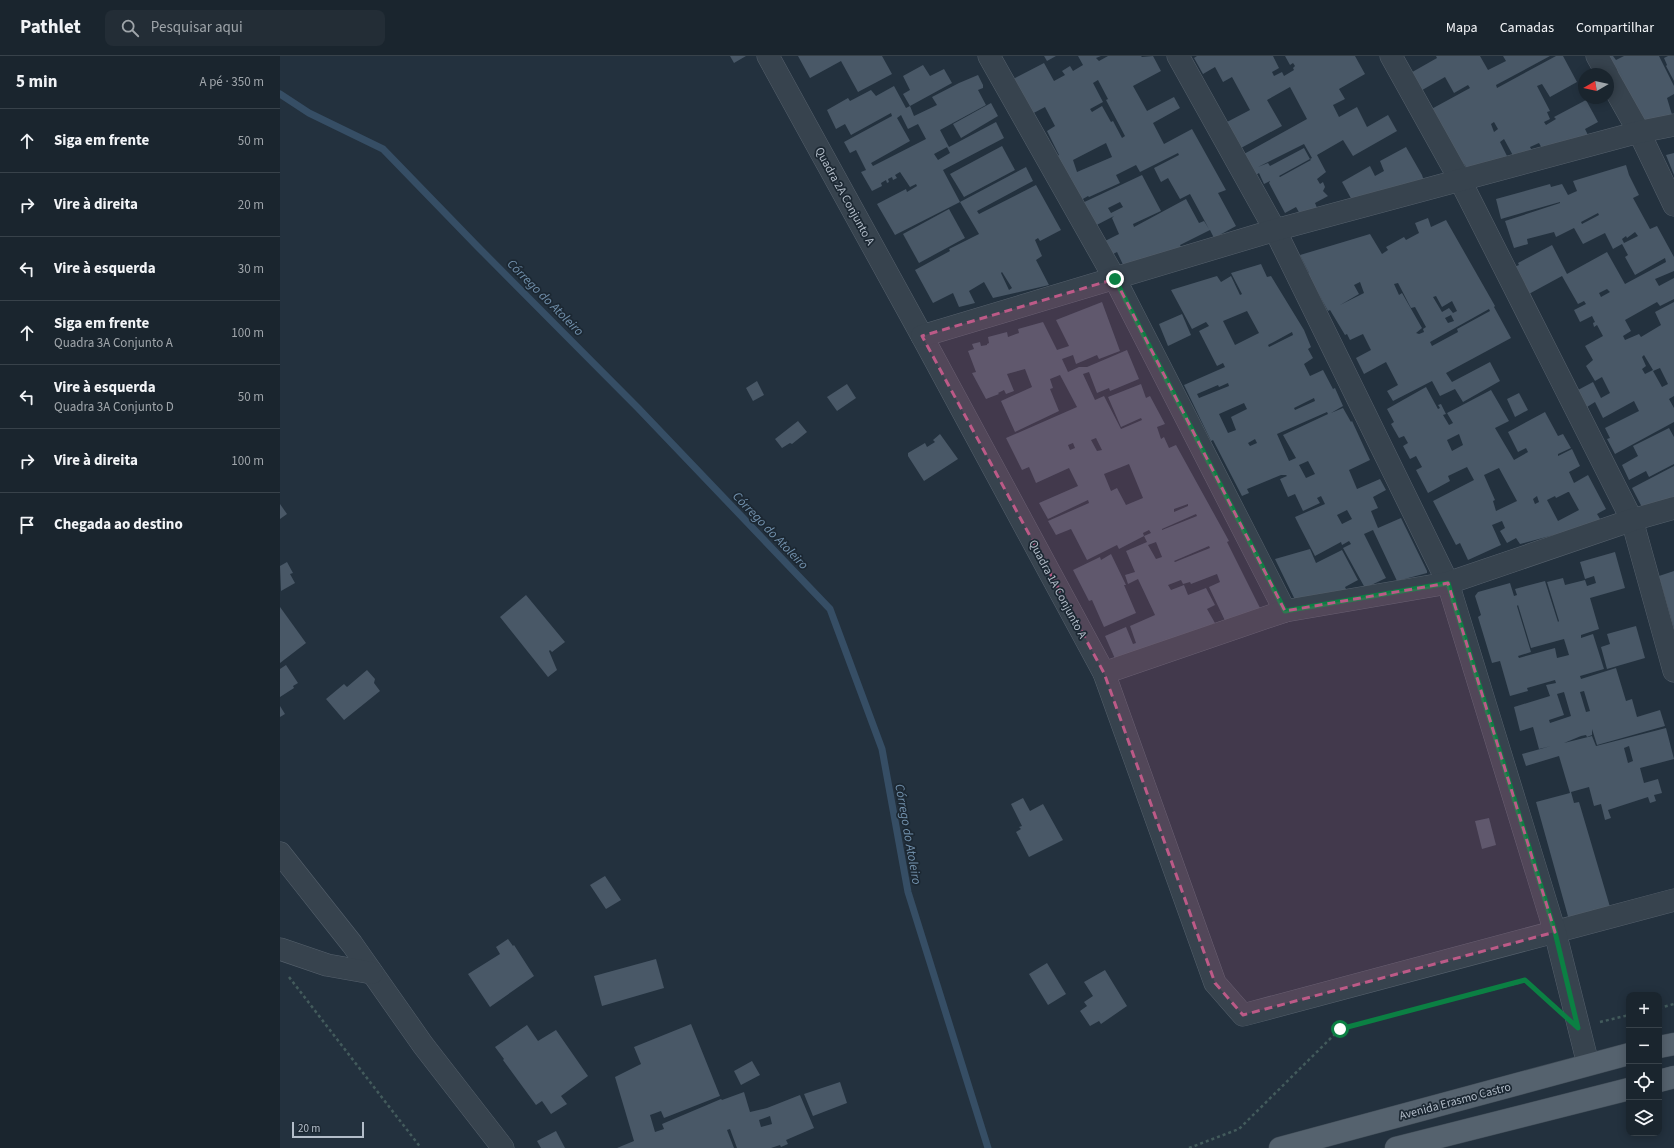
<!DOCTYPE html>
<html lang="pt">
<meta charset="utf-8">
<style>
:root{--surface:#1a252e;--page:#232d36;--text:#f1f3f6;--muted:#9fa5aa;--line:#38424a}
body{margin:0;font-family:"Source Sans 3",sans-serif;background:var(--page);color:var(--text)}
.controls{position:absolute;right:12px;bottom:12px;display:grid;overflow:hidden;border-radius:8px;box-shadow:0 2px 10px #0003}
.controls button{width:36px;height:36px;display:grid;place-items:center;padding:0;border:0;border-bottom:1px solid var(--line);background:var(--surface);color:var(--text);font:20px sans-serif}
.compass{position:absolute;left:1298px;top:12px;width:36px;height:36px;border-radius:50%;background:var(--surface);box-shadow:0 2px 10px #0003;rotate:261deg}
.scale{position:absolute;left:12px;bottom:10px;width:72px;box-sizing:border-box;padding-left:4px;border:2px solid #b3bdc9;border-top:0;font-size:11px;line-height:14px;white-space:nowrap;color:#b3bdc9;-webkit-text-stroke:3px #1c2833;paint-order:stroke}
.stop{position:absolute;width:12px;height:12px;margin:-9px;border:3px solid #0b8043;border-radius:50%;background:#fff}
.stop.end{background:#0b8043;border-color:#fff;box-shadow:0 1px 4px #0008}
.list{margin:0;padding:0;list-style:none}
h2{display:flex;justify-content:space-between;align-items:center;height:52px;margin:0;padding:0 16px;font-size:17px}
h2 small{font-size:13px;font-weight:400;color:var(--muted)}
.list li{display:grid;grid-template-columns:26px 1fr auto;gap:12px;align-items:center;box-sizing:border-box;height:64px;padding:0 16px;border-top:1px solid var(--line)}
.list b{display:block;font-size:15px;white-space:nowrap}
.list p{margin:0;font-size:13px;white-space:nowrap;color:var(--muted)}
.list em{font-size:13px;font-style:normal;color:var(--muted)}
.icon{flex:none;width:22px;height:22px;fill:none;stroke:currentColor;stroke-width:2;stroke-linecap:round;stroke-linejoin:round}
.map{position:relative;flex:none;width:1394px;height:1092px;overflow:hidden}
header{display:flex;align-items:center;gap:24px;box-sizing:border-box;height:56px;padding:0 20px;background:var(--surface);border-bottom:1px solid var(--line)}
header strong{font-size:19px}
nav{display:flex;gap:22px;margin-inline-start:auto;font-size:14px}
.search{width:280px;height:36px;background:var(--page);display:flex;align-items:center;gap:10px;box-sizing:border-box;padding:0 14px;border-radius:8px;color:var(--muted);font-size:15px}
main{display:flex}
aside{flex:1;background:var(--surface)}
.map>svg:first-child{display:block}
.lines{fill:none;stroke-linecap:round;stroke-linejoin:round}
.stream{stroke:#364e65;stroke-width:7}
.building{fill:#495867;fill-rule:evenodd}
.minor-casing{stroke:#55606c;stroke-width:23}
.primary-casing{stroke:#404c57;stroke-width:23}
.path{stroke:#435b5c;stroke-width:2.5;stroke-dasharray:3 3;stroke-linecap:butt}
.minor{stroke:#37434e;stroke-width:22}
.primary{stroke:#55626e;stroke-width:22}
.route{stroke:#0b8043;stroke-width:5}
.marked{fill:#bc5a87;fill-opacity:0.2;stroke:#bc5a87;stroke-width:3;stroke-dasharray:8 5;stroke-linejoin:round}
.labels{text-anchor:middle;stroke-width:3.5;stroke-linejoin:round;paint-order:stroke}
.street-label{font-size:12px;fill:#b3bdc9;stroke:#1c2833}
.water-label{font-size:13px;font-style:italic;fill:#7291ad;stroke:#1c2833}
</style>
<header>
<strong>Pathlet</strong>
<div class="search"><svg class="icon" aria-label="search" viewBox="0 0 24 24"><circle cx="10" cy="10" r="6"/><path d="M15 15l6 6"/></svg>Pesquisar aqui</div>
<nav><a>Mapa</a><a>Camadas</a><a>Compartilhar</a></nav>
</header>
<main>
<aside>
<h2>5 min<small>A pé · 350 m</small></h2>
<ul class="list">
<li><svg class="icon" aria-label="ahead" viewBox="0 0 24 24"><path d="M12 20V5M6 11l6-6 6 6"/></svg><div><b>Siga em frente</b></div><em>50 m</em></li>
<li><svg class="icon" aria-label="right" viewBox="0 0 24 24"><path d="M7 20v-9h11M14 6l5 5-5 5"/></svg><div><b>Vire à direita</b></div><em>20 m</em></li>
<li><svg class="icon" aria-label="left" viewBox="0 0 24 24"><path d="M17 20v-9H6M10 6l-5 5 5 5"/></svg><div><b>Vire à esquerda</b></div><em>30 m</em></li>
<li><svg class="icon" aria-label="ahead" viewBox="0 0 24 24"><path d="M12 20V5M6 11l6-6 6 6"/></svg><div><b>Siga em frente</b><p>Quadra 3A Conjunto A</p></div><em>100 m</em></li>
<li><svg class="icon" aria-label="left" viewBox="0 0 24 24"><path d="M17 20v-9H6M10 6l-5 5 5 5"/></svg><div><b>Vire à esquerda</b><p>Quadra 3A Conjunto D</p></div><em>50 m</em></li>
<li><svg class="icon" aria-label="right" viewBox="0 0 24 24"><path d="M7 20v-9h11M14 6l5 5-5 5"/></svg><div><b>Vire à direita</b></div><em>100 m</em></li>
<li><svg class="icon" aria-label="arrive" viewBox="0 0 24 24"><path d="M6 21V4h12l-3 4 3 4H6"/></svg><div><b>Chegada ao destino</b></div></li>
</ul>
</aside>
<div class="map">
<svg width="1394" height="1092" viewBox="0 0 1394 1092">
<rect width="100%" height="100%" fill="#23313e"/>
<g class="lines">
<polyline class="stream" points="0,38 29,57 103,93 198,191 358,352 550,553 602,693 628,836 708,1092"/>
</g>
<g class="building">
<polygon points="450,0 466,0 454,7"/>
<polygon points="518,0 602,0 612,18 578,36 561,5 530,22"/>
<polygon points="764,0 776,0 767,5"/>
<path d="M798,0h23l-5,2 3,3 9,-5h33l1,1 11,-1 8,15 -28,15 14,25 27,-14 6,11 -27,15 11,21 28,-15 34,61 -8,3 18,33 -22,12 -4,-8 -30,15 4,8 -58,18 -9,-19 -10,5 -8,-13 20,-10 -7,-16 2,-2 -25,13 -11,-24 64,-30 19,36 -28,13 1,3 52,-28 13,24 5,-2 5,8 -19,-35 -10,5 -12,-21 -7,4 -7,-14 25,-13 -1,-2 -38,19 -4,-7 -20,10 4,8 -31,14 -1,-1 -12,7 -24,-44 7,-4 -12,-24 8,-5 -10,-19 -17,9 -15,-37 31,-16 10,18 11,-6 -3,-4 8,-5 3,5 10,-6zM818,24l10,19 -2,1 19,36 -3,2 -9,-17 -2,1 -9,-16 -10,6 -2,-3 13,-7 -10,-19zM826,87l6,14 -35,15 -4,-12zM840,146l3,5 -12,6 -3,-5z"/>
<path d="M917,0h76l6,12 -7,4 2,4 8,-4 2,4 10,-6 -1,-2 2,-2 -2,-3 -3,2 -5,-9h70l10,18 -26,15 6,10 -12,6 6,12 18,-10 10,20 21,-12 9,16 -44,25 -10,-16 -26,15 9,17 -9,7 3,5 3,-2 2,5 -2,4 5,5 -13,7 3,7 -18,4 -4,-7 -11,6 -16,-30 1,-2 -6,3 -5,-11 -3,2 -12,-21 63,-35 -17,-32 -23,13 15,26 -41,22 -14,-26 23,-12 -18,-33 -9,5 -8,-15 -12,7 -9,-16zM1024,88l8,14 -2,1 -6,-11 -34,18 -2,-3 -10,4zM1030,103l1,1 -31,17 -1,-1z"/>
<path d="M1156,0h44l8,14 18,-9 -3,-5h47l-54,29 1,3 59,-32h7l14,26 -27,15 -8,-13 -5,2 13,25 -3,1 3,7 -6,3 2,3 10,-6 -2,-2 32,-17 12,22 -13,7 6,12 -46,13 -6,-11 -9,4 5,9 -19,5 -12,-22 -4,3 8,16 -41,10 -41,-56 44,-24 -2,-3 -14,8 -9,-16 -28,16 -10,-18 30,-17zM1214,66l4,7 -4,3 -3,-8z"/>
<polygon points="1324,0 1333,0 1336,4 1344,0 1379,0 1394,30 1394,38 1387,42 1393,62 1371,68 1356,60"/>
<polygon points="1388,0 1394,0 1394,25 1386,10 1387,9 1384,2"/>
<polygon points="643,9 650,20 664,13 672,27 630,50 623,38 630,34 623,20"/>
<path d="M698,19l5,10v3l-5,2 8,15 -46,25 9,17 47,-25 8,16 -61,32 17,32 -65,33 -18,-31 29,-15 1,3 10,-6 -1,-2 -6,3 -10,-15 -5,3 2,3 -4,2 -1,-3 -4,2 1,3 -2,1 -1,-3 -5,3 1,3 -10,5 -11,-19 5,-2 -10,-20 -6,3 -6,-11 48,-26 -1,-3 -40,22 -6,-11 -9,5 -9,-19 21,-12 2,3 21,-11 5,6 18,-10 12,22 4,-2 4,10 23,-11 -5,-8 27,-14zM621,59l7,14 10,-5 8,15 -53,27 -2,-3 39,-22 -13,-23zM667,91l3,6 -12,7 -4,-6z"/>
<polygon points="711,47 718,60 681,82 673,68"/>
<polygon points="722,90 735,114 684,141 670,118"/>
<polygon points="1126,91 1142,119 1145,128 1073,146 1062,126 1090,110 1095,120 1104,115 1100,105"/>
<polygon points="1394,97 1394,119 1386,99"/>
<path d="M1346,109l3,10 10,20 -6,3 17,31 7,-3 17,31v14l-19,8 4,7 15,-8v21l-14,7 -3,-4 -32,18 6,11 -8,5 2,4 14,-6 2,3 20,-12 -6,-13 19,-10v94l-5,3 5,9v14l-59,32 -8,-15 3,-1 -5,-10 34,-17 -5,-10 -31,17 -8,-16 -8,5 -9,-17 15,-8 8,16 9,-5 -8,-16 -7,4 -9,-15 7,-6 -8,-14 18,-10 -6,-11 -3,2 -1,-4 2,-1 -3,-6 -12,6 -6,-12 12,-6 -2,-3 -6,3 -16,-28 -35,19 -15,-27 7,-3 -1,-2 34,-18 15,29 40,-22 18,32 41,-22 -1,-4 -30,17 -10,-18 3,-2 -6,-11 -9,5 -8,-16 -22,11 -9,-16 -18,9 -2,-5 -27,7 1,5 -14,4 -9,-27 55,-18v-1l-59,17 -5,-20 54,-15 1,3 11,-3 6,11 9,-4 -4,-10zM1318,157l1,2 -17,9 -1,-2zM1355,176l3,4 -14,7 -2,-4 4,-3 1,2zM1327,233l3,3 -9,5 -2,-4zM1364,299l9,15 -8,4 -3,-5 4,-3 -4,-9zM1380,312l8,16 -6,3 -9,-16z"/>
<path d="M746,111l7,14 -56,30 2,3 57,-29 25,45 -21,11 -2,-3 -3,2 7,16 -6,4 13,25 -56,13 -9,-16 -15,9 6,12 -16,4 -6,-14 -20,10 -18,-33 35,-19 -1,-2 30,-15 -19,-32zM722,216l10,16 -3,2 -8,-17z"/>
<polygon points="669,153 685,182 639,207 623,178"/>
<path d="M1148,162l3,9 15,-7 49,86 -1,1 17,31 -65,35 6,9 38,-20 10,19 -37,21 -8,-13 -15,7 -8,-15 -39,20 -6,-10 11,-6 -12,-23 -22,12 -8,-16 15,-8 -8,-16 -13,6 -3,-6 -2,1 -15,-25 -2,1 -20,-37 1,-1 -9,-18 70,-21 12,20 6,-4 -2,-3 18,-10 2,3 13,-7 -4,-10zM1080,226l4,11 -24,12 19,-11 -5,-9zM1118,227l13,25 4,-1 11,20 -3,2 1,3 -5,2 -3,-1 6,-5 -20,-35 -3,2 -5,-11zM1156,240l6,11 10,-6 5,10 -4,2 -4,-5 -7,4 -9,-15zM1209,253l1,2 -33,18 1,3 -26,14 -2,-4zM1171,259l3,6 -6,2 -3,-5z"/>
<path d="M981,208l6,13 4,-1 33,54 7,17 -3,2 5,9 -9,6 6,12 13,-6 10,19 2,-1 8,18 -12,7 12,-5 8,14 1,-1 18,39 -21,10 8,19 23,-10 6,11 -13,7 5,11 -7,3 7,17 23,-10 26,53v2l-30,8 -24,-51 -9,4 22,44 -21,10 -22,-40 8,-4 -2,-3 -7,4 -1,-3 -26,14 -15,-29 -5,-10 30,-13 -4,-8 -4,2 3,5 -17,8 -8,-17 -7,3 -8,-18 7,-3 -1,-1h-5l-34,14 2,4 -7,3 -29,-56 -2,1 -27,-56 41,-18 -2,-4 -6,3 -18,-35 10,-5 -3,-4 -14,7 -21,-39 46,-14 4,6 10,-6 9,19 2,-1 -11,-21zM967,255l12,22 -24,12 -12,-24zM1012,276l1,3 -24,12 -1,-2zM948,327l1,3 -30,12 -2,-4 21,-9 1,2zM1034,342l1,3 -20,9 -1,-2zM964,347l3,6 -16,8 5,13 -8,3 -9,-19zM1047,356l1,2 -45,21 13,23 -7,3 -12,-27zM975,383l2,4 -7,3 -2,-3zM1028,405l7,13 -9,4 -7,-13zM1067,454l5,9 -10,5 -5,-9z"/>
<path d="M822,246l18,49 -21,8 -2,-4 -21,9 -3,-9 -11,4 6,13 11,-5h8l40,-17 12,29 -29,12 -1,-3 -12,5 -8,-21 -6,2 12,26 9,-4 17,33 21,-9 -1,-2 -20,9 -13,-30 33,-13 5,14 4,-2 15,28 -8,3 4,12 3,-2 5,11 7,-3 53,96 -2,1 36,72 -35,13 -19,-40 11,-5 -3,-8 -26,10 -1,-2 -7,2 -2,-4 -13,5 3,5 13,-5 4,10 18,-7 9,17 -8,4 8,14 -23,9 -72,38 -15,-34 21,-9 7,17 3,-1 -6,-17 25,-11 -17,-36 -10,5 -3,-9 10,-3 -9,-21 21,-9 -3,-6 7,-3 -2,-3 -6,3 1,3 -25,13 -2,-4 -30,15 -16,-31 -15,6 -8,-14 41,-18 -1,-3 -40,19 -9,-16 39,-17 -9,-18 -33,15 -7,-16 -7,3 -16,-32 71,-31 -17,-32 -10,4 3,9 -3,1 9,22 -44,21 -14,-31 31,-14 -7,-18 -18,5 7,17 -8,3 -2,-4 -6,3 1,1 -13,5 -14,-26 4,-1 -8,-21 6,-2 -2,-5 8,-2 1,4 6,-1v-1l2,-1 -1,-6 19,-5 1,5 11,-4 -1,-4 25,-7 14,28 12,-4 -13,-26zM816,382l6,12 -5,1 -6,-11zM793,387l2,5 -5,2 -2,-5zM849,408l14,34 -17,7 -9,-17 -6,3 -7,-17zM908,448v2l-14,6v-3zM916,458l1,2 -35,14v-1zM876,486l6,15 -6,2 -8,-14zM929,490l1,2 -35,14 -1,-1z"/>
<polygon points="902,258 911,279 888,290 879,268"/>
<polygon points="477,325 484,339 473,345 466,332"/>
<polygon points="567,328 576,342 557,355 547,341"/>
<path d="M1146,331l12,22 2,-1 -2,-3 3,-1 5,10 -3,1 6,10 4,-2 -6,-10 44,-23 18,31 -14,7 19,32 14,-8 -2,-4 -8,4 -10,-20 37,-20 13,24 5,-2 8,14 -13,6v2l14,-7 8,17 -11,6 5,11 14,-8 18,34 -9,5 5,8 -82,22 -4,-6 -9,5 -7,-12 5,-3 -3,-7 -10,4 9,20 -33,15 -8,-17 -4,2 -23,-44 41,-21 -7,-13 -19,9 2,5 -22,12 -12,-23 6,-3 -6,-11 -6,3 -7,-13 5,-3 -4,-7 -5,2 -8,-14 3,-2 -7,-13zM1179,378l4,11 -11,6 -5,-11zM1219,412l18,33 -21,10 -3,-10 2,-1 -11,-25zM1288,436h1l10,18 -21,11 -11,-21 8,-4 1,2zM1257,440l2,6 -4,2 -2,-5z"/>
<polygon points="1239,337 1248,354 1235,361 1227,343"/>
<polygon points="518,365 527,376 512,388 510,387 502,392 495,383"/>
<polygon points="1389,372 1394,381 1394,408 1369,421 1366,415 1349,424 1342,409 1358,400 1353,390"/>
<polygon points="660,378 678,403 644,425 628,400 628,397 645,387 647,391 655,386 653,384"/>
<polygon points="1394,410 1394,447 1364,455 1352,432"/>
<polygon points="0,448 7,458 0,463"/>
<polygon points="1030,493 1036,507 1062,494 1078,524 1065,531 1068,537 1019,552 995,503"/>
<path d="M1335,496l10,36 -35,10 9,31 -18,6v3l12,-4 11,35 -24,7 1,3 35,-11 10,33 6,-2 5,18 23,-7 5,16 -68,19 -5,-16v6l-5,2 -1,-2 -5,1 -17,7 28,-7 4,10 70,-18 8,31 -34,9 4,15 14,-4 4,14 -8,2 2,6 -6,2 -2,-6 -40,13 3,8 -6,2 -4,-16 -7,2 -5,-19 -18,5 3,11 5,-1 31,105 -41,13 -33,-118 34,-9 -11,-37 -33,10 -4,-12 29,-8 -12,3 -6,-22 -13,4 -6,-24 36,-11 -4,-11 10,-2 -1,-3 -28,8 1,3 -18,5 -10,-35 -8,2 -14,-46 3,-2 -6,-19 3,-4 32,-9 4,13 3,-1 -2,-6 30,-8 13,41 1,-1 -12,-39 16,-4 2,7 20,-5 2,6 9,-3 -2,-7 -9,3 -5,-17zM1238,549l13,43 33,-9 5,16 -12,3 -2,-10 -36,10 -1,-2 13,-4 -14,-46zM1304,635l6,20 -4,1 -6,-20zM1284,636l7,24 -21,7 -1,-3 15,-5 -7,-21zM1349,690l4,15 -5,2 -4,-15z"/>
<polygon points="831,498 846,529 844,529 856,557 824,571 812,544 809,545 793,514 820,501 821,504"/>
<polygon points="7,506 13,517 10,518 15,527 1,535 0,510"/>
<polygon points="1394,515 1394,572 1379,520"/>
<polygon points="246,539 285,586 272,596 270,594 269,595 277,614 268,621 220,561"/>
<polygon points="0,551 26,587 0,607"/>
<polygon points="1356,570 1365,602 1327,613 1321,591 1330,588 1327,578"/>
<polygon points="6,609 18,627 13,630 14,632 0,641 0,613"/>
<polygon points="87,614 95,623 94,627 100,635 64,664 46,643 64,628 67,631"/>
<polygon points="0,650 5,658 0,661"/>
<polygon points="743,742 750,755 763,748 783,784 749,801 736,776 741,773 739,771 742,770 731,748"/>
<polygon points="1209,762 1216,789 1202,793 1195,765"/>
<polygon points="325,820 341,844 326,853 310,829"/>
<polygon points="228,883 233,890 234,889 254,920 210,951 188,918 220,898 216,891"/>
<polygon points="376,903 384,932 322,950 314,920"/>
<polygon points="767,907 786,938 768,949 749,918"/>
<polygon points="825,914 847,950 821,968 819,965 810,970 800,955 807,950 804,946 813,940 804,926"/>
<path d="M411,968l29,72 -56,22 -3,-7 -11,4 5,17 9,-3 -2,-5 59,-25 1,1 22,-8 6,20 17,-4 33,-13 14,33 -28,12 2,4 -7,3 -1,-2 -9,3h-34l-7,-19 -3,1 7,18h-117l17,-7 -19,-64 26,-13 -7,-17zM490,1060l2,8 -11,3 -2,-7z"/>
<polygon points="247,969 258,985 276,974 308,1020 281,1040 287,1048 271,1058 262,1045 256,1049 223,1004 224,1003 215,991"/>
<polygon points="472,1005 480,1019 461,1029 454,1015"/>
<polygon points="560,1026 567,1047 533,1060 524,1038"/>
<polygon points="276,1075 285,1092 261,1092 257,1085"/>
</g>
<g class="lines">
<defs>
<g id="minor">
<polyline points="488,0 642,280 824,617 935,927 963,959 1394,844"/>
<polyline points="709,0 835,223 1005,555"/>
<polyline points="898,0 995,174 1168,527 1275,876 1308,1008"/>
<polyline points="1111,0 1180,124 1352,464 1394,615"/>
<polyline points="1317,0 1327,18"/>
<polyline points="1328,21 1359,76 1394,149"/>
<polyline points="642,280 995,174 1359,76 1394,69"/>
<polyline points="824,617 1005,555 1168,527 1352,464 1394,452"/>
<polyline points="0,797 72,888 143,989 223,1092"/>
<polyline points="0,893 47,909 92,917"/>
</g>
<g id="primary">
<polyline points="1379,991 1394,988"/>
<polyline points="1379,1025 1394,1021"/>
<polyline points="1000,1092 1349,998"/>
<polyline points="1116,1092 1349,1033"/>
</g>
</defs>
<use href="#minor" class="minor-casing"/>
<use href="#primary" class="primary-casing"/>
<g class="path">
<polyline points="9,921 141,1092"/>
<polyline points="1379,952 1394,948"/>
<polyline points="1320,966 1349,959"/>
<polyline points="909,1092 959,1073 1060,973 1245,925 1267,944"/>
</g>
<use href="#minor" class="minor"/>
<use href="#primary" class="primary"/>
</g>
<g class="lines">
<polyline class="route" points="835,223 1005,555 1168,527 1275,876 1298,972 1245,924 1060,973"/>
</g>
<path class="marked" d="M835,223l170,332 163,-28 107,349 -312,83 -28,-32 -111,-310 -182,-337z"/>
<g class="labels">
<g class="street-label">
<text transform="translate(565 140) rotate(61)" y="4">Quadra 2A Conjunto A</text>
<text transform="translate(778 533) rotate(62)" y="4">Quadra 1A Conjunto A</text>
<text transform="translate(1175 1045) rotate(-15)" y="4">Avenida Erasmo Castro</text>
</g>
<g class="water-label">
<text transform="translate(266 241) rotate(45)" y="5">Córrego do Atoleiro</text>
<text transform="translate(491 474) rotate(46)" y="5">Córrego do Atoleiro</text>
<text transform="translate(629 778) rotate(80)" y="5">Córrego do Atoleiro</text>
</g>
</g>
</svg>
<div class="controls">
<button>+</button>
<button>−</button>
<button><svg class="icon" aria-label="locate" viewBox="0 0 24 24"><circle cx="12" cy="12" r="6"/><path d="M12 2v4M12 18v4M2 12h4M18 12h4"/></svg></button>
<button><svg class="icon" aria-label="layers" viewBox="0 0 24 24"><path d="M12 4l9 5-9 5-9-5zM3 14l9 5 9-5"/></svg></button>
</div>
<svg class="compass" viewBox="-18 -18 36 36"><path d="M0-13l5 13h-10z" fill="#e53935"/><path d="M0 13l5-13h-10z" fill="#9fa5aa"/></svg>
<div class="scale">20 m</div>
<div class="stop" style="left:1060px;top:973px"></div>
<div class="stop end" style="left:835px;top:223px"></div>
</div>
</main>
